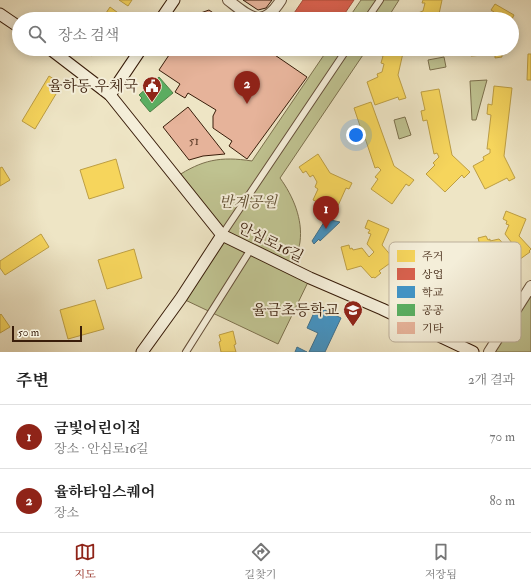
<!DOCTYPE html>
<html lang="ko">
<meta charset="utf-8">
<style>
:root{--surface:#fff;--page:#f6f6f6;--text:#222;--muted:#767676;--line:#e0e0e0;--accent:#8f2418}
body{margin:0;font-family:"IM FELL Double Pica","Noto Serif KR",serif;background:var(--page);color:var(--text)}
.scale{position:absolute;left:12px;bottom:10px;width:70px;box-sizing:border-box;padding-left:4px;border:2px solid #391d0a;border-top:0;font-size:11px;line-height:14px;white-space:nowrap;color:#391d0a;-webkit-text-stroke:3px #f4eed9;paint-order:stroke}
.you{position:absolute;left:356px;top:135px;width:14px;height:14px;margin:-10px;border:3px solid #fff;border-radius:50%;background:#1a73e8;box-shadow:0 0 0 6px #1a73e833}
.badge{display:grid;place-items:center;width:26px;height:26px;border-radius:50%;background:var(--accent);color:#fff;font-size:13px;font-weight:700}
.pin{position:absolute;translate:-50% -33px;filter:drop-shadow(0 1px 2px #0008)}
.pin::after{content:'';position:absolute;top:21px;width:14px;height:12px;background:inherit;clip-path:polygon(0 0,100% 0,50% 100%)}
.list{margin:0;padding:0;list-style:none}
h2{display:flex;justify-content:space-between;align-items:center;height:52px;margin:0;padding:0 16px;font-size:17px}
h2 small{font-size:13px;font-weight:400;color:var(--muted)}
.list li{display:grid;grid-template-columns:26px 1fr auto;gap:12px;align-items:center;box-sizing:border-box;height:64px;padding:0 16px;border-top:1px solid var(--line)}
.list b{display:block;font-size:15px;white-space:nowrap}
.list p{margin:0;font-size:13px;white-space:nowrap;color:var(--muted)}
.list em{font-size:13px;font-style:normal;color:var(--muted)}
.icon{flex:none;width:22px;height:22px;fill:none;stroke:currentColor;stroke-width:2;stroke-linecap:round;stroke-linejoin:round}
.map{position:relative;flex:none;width:531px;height:352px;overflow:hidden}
.search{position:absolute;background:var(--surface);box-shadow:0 2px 10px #0003;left:12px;right:12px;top:12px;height:44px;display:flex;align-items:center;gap:10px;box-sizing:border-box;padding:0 14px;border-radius:22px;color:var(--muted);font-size:15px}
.sheet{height:180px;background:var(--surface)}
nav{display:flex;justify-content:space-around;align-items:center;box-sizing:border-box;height:56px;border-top:1px solid var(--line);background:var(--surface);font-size:11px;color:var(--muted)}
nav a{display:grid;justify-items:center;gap:2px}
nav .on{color:var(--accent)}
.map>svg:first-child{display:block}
.green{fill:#bfc290;stroke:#7c704d}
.homes{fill:#f6d55c;stroke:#bd9e43}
.shops{fill:#d6604d;stroke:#a74c39}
.schools{fill:#4393c3;stroke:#40708c}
.public{fill:#5aae61;stroke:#508247}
.building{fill:#e6b39a;stroke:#391d0a}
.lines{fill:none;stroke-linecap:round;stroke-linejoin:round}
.pedestrian-casing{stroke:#664f39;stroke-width:8}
.tertiary-casing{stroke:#664f39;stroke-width:12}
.secondary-casing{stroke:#391d0a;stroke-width:13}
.pedestrian{stroke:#f4eed9;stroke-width:6}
.tertiary{stroke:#f4eed9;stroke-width:10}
.secondary{stroke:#f4eed9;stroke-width:11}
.labels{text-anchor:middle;stroke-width:4;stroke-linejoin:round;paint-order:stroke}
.number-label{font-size:13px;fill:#64422e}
.poi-label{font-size:15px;fill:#391d0a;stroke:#f4eed9;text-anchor:end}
.park-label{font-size:15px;font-style:italic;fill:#614f32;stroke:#f4eed9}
.street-label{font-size:15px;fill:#391d0a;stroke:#f4eed9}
.key{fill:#f4eed9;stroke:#bcaf9b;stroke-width:1}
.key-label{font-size:11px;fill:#391d0a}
</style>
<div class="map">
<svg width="531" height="352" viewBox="0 0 531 352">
<rect width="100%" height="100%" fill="#eee5c5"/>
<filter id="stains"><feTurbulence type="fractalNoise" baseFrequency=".005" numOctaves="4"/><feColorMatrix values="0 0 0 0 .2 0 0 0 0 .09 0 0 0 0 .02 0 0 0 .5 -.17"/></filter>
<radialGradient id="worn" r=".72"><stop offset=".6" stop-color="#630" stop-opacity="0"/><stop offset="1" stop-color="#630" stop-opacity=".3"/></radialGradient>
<g class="green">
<polygon points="361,0 399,0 387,19 348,19"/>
<path d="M328,49h39l-87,129c13,18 23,41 20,64 -1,9 -7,18 -11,26l21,10 -32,66 -97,-46 41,-63 -46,-58c26,-17 44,-21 76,-16z"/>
<polygon points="444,57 446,67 430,70 428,60"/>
<polygon points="487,80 476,120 472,120 470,81"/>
<polygon points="405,117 411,135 399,139 394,120"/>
<polygon points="531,291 531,352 489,352"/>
</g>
<g class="homes">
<polygon points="119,0 132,0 128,6"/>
<polygon points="423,0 442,0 439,14 440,19 412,19 419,16 418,13 423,11 425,3 422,3"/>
<polygon points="495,4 514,15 512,19 491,18 494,12 491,10"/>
<polygon points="110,7 121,15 118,19 102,19"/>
<polygon points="83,49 97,49 92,56"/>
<polygon points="381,49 403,53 398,75 406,98 399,100 398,97 375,105 367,82 378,77 377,74 382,72 384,64 381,63 383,56 379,55"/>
<polygon points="470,49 501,49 502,57 495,58 495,54 471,56"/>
<polygon points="528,54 531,54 531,80 527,80"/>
<polygon points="49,76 62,84 35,129 22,121"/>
<polygon points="494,86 512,88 504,156 515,178 509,181 507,178 485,189 473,166 484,160 483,157 490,153 490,149 487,149 491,115 487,114 488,104 492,105"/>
<polygon points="439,89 452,155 470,172 464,178 462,175 445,192 426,174 435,165 433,163 439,157 437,153 434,154 427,120 423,121 421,111 425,110 421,92"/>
<polygon points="371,102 394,166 414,180 409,186 406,184 392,204 371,189 378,179 375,177 381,170 378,167 375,168 364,135 360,137 357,127 360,126 354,108"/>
<polygon points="318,154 330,173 352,183 349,189 346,188 336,210 313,200 318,189 315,187 317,182 313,175 310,177 306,171 303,173 299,167"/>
<polygon points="116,159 124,188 89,199 80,170"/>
<polygon points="2,167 10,180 0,186 0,168"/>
<polygon points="506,211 526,219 519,236 531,249 529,251 530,252 516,262 518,264 513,269 511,267 509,268 499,256 484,261 478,238 486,236 488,240 490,239 490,241 499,239 507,248 512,243 505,234 509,225 506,224 507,221 503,219"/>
<polygon points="368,220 389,229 382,245 393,258 391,260 393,261 379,271 381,273 375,278 373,277 372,278 361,266 347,270 341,247 349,245 350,249 352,248 353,250 362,248 369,257 374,252 367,244 371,234 368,233 370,230 365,228"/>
<polygon points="41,234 49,247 5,275 0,268 0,261"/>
<polygon points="134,249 142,278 107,289 98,260"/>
<polygon points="95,300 104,329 68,339 60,310"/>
<polygon points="1,314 10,327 0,333 0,315"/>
<polygon points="233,331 236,344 234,345 236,352 221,352 219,342 221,341 219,335"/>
</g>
<polygon class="shops" points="303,0 354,0 341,19 290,19"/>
<g class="schools">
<polygon points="326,219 340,222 320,241 319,239 314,244 312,241"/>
<polygon points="317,306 341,318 325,352 309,352 318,333 307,328"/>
<polygon points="297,347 307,352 295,352"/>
</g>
<polygon class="public" points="159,77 173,93 150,112 140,100 142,98 139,95"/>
<g class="building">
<polygon points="243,0 272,0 266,8 258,10"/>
<polygon points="209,10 222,19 192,19 195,15"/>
<polygon points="173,49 259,49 267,54 269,51 307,77 247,159 229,146 232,141 213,128 213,116 216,110 188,93 185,98 175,92 180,84 159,70"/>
<polygon points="188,107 225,154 203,156 189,160 163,127"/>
</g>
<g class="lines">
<defs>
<g id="pedestrian">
<polyline points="367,19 380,0"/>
<polyline points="222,235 347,49"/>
<polyline points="186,352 251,249"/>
</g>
<g id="tertiary">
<path d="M228,0c22,17 34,30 53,0"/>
<polyline points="489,352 531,286"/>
</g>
<g id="secondary">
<polyline points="0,14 19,27"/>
<polyline points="161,19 174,0"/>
<polyline points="50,49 110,95 222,235 310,278 382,309 473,352"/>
<polyline points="110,95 141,49"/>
<polyline points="142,352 181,298 222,235"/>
</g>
</defs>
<use href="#pedestrian" class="pedestrian-casing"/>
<use href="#tertiary" class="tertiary-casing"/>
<use href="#secondary" class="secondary-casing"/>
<use href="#pedestrian" class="pedestrian"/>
<use href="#tertiary" class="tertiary"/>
<use href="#secondary" class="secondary"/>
</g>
<defs>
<symbol id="civic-pin" viewBox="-11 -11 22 30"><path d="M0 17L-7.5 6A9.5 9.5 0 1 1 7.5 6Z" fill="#8f2418" stroke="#f4eed9"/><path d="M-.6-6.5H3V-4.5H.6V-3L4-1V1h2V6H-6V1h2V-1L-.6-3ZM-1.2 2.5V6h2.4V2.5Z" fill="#fff"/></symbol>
<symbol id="school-pin" viewBox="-11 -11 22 30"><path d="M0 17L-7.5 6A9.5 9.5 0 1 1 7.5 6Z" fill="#8f2418" stroke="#f4eed9"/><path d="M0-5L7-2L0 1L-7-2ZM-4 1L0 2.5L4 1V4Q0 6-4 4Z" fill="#fff"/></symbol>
</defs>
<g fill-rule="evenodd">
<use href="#civic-pin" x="141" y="75" width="22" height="30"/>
<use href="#school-pin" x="342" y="299" width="22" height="30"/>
</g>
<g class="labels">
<g class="number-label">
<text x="194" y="145">51</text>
</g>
<g class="poi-label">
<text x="138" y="91">율하동 우체국</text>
<text x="339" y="315">율금초등학교</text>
</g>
<g class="park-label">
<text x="248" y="207">반계공원</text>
</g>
<g class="street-label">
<text transform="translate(271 242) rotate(26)" y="5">안심로16길</text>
</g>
</g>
<rect x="389" y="242" width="132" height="100" rx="6" class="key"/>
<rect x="397" y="250" width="18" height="12" fill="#f6d55c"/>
<rect x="397" y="268" width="18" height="12" fill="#d6604d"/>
<rect x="397" y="286" width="18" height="12" fill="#4393c3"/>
<rect x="397" y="304" width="18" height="12" fill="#5aae61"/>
<rect x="397" y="322" width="18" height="12" fill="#e6b39a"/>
<g class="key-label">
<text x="422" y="260">주거</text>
<text x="422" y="278">상업</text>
<text x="422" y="296">학교</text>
<text x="422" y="314">공공</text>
<text x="422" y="332">기타</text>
</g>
<rect width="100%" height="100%" filter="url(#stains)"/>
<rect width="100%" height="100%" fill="url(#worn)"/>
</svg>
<div class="scale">50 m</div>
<div class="you"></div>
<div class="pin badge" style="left:326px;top:229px">1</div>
<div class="pin badge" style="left:247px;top:104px">2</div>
<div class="search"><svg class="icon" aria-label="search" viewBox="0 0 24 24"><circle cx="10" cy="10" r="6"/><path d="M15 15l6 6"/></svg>장소 검색</div>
</div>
<section class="sheet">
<h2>주변<small>2개 결과</small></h2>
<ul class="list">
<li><span class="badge">1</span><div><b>금빛어린이집</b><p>장소 · 안심로16길</p></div><em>70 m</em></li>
<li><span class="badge">2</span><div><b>율하타임스퀘어</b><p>장소</p></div><em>80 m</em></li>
</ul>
</section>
<nav>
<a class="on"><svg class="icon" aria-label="map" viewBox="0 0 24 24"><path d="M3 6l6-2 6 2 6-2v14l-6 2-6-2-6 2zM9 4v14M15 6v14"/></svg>지도</a>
<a><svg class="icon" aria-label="directions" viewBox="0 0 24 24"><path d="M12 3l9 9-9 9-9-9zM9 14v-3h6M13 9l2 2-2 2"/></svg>길찾기</a>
<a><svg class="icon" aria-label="saved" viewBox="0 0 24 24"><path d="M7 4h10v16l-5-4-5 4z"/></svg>저장됨</a>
</nav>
